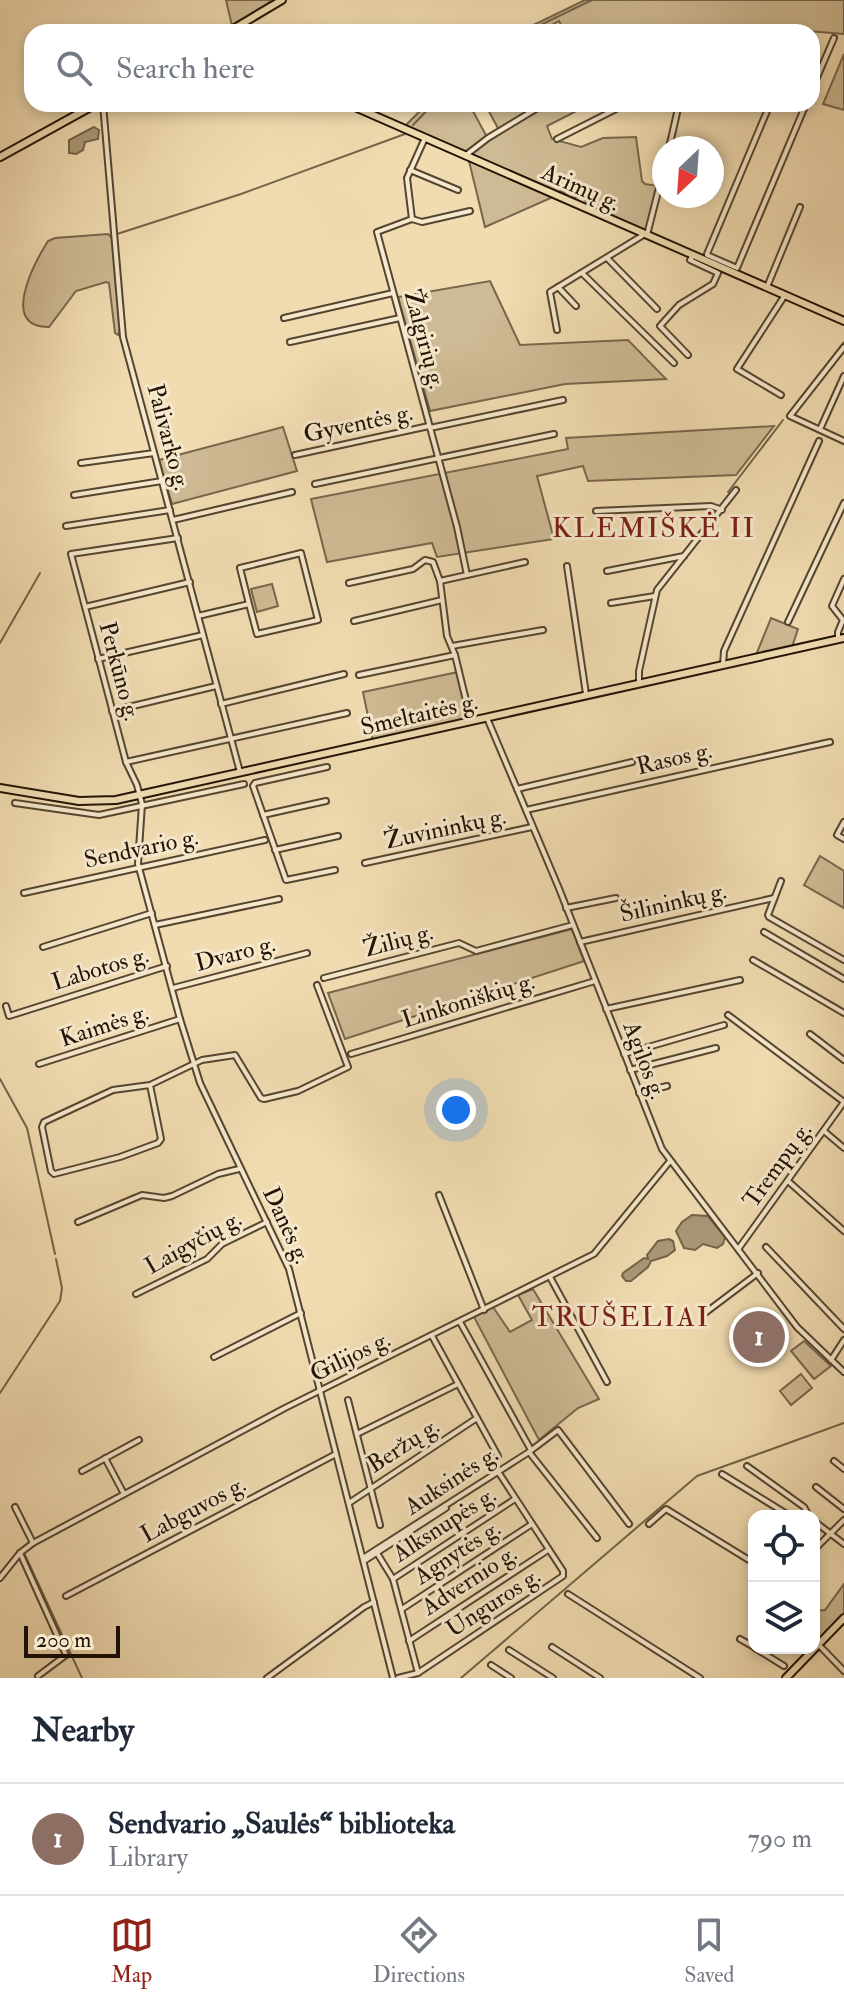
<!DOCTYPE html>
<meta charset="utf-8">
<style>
:root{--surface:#fff;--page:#f2f2f3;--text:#1f2937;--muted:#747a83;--line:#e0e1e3;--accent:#8f2418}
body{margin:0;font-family:"IM FELL Double Pica",serif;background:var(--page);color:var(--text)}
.controls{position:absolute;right:24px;bottom:24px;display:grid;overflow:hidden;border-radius:16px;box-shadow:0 4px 12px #0003}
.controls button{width:72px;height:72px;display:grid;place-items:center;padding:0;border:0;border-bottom:2px solid var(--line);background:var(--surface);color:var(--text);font:40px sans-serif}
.compass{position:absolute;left:652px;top:136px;width:72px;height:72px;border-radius:50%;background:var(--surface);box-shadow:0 4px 12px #0003;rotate:205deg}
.scale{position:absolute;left:24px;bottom:20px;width:96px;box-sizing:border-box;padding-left:8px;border:4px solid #211305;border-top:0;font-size:22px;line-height:28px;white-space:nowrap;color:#211305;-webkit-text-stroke:6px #f6e8cc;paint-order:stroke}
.you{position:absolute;left:456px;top:1110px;width:28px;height:28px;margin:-20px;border:6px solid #fff;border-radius:50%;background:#1a73e8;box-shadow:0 0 0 12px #1a73e833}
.badge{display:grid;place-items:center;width:52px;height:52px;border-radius:50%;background:var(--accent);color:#fff;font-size:26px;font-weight:700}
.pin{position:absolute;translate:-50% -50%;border:4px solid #fff;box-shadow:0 2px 8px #0006}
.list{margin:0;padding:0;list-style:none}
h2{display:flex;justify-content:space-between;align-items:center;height:104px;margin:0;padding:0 32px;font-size:34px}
h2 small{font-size:26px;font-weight:400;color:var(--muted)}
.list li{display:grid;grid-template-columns:52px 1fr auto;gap:24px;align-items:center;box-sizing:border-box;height:112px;padding:0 32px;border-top:2px solid var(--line)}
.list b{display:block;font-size:30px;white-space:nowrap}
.list p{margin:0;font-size:26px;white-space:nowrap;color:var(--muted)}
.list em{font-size:26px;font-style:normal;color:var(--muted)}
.icon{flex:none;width:44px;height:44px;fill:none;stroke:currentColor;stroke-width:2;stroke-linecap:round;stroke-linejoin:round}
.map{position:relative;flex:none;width:844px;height:1678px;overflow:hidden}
.search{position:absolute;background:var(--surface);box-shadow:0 4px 12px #0003;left:24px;right:24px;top:24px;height:88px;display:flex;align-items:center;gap:20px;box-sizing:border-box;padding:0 28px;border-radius:24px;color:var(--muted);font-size:30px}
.sheet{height:216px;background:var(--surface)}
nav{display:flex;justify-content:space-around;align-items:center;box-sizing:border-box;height:112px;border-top:2px solid var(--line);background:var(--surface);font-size:22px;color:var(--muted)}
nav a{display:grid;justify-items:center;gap:4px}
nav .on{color:var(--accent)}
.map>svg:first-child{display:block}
.green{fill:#ceba94;stroke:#78664c;stroke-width:2}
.water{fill:#aa9877;stroke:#736349;stroke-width:2}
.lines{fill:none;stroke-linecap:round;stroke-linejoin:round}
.stream{stroke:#736349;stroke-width:2}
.minor-casing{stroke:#554530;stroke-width:8}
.major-casing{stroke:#211305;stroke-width:10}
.minor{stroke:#f6e8cc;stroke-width:4}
.major{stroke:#f1dcb1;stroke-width:6}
.labels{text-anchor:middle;stroke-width:6;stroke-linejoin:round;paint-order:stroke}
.street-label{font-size:24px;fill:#211305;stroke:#f6e8cc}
.quarter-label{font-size:28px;letter-spacing:2px;fill:#7a1f14;stroke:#f6e8cc}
</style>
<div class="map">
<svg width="844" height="1678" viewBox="0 0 844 1678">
<rect width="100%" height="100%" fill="#f1dcb1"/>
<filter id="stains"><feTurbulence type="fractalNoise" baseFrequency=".0025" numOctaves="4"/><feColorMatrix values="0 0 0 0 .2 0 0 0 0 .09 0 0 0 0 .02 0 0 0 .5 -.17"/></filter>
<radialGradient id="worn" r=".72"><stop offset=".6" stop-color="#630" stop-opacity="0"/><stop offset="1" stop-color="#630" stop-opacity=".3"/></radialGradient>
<g class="green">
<polygon points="226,0 273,0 232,26"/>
<polygon points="585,0 844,0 844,34 759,27 683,26 677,32 565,32 559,21 538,32 519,32"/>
<polygon points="844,54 844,110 823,104"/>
<polygon points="427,104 469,104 487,137 464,152 405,126"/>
<polygon points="485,104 590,104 547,126 552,139 581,147 603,138 636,137 642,181 645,184 658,186 646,231 594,208 581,197 570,198 562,191 558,192 469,155 500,132"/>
<polygon points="469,161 553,197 485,227"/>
<path d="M108,234l4,4 9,90 -3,7 -3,-2 -6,-50 -3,-1 -30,9 -27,36c-49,1 -16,-62 -1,-86l7,-3z"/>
<polygon points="490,281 520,345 628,340 666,379 565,384 430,411 398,297"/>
<polygon points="774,426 736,475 588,481 583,466 537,476 554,539 437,557 432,543 327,562 311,499 568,449 566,438"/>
<polygon points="283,427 297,471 172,504 159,460"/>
<polygon points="272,584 278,606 257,612 251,589"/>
<polygon points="771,618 798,629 792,647 756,655"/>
<polygon points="458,672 470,719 373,741 363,692"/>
<polygon points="820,856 844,871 844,908 804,885"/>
<polygon points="572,929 584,961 345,1039 328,993"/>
<polygon points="533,1289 599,1399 578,1408 539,1440 474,1317 493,1307 510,1332 532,1320 518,1295"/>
<polygon points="804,1341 831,1366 814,1379 791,1351"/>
<polygon points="801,1374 812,1388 791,1405 780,1391"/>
<polygon points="844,1584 844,1614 819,1640 814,1635 814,1611 825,1610"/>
</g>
<g class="water">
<polygon points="94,127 99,130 98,139 85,142 83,150 76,154 69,153 69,140"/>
<polygon points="692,1215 708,1216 725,1237 723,1244 717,1248 703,1244 695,1250 684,1248 676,1231 682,1222"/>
<polygon points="669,1239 673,1241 675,1250 667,1256 651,1261 648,1267 631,1281 626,1281 622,1276 623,1273 644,1258 648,1259 647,1255 658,1241"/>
</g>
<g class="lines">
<g class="stream">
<polyline points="526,32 592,0"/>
<polyline points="413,125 433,104"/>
<polyline points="117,234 241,194 405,134"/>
<polyline points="788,414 844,342"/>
<polyline points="728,492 783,420"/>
<polyline points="0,643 40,573"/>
<polyline points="0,1079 27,1128 55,1254"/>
<polyline points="0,1393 60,1301 62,1288 56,1259"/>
<polyline points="25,1555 82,1678"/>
<polyline points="461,1678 697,1476 844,1423"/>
</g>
<defs>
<g id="minor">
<polyline points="812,89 834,38"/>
<polyline points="103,104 123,337 240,772"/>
<polyline points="425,138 407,178 412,219 377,232 457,527 467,575"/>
<polyline points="557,139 626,104"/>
<polyline points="669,148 679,104"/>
<polyline points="466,155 488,138 544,104"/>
<polyline points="410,170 458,190"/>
<polyline points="412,219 422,222 470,211"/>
<polyline points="647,235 664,168"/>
<polyline points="707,254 770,104"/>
<polyline points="707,255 737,268 806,104"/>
<polyline points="608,259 657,309"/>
<polyline points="582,273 674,363"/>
<polyline points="558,287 576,306"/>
<polyline points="767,287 800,207"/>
<polyline points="284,318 393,293"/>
<polyline points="557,330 550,292 645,234"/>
<polyline points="290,342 400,318"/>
<polyline points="844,347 790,416 844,441"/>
<polyline points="688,355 660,326 679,305 713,284 718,273 690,260 693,255"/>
<polyline points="781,395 737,369 785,295"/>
<polyline points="821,427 844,376"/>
<polyline points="430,428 563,400"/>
<polyline points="295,455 429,426"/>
<polyline points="81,463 154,453"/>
<polyline points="315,484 554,434"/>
<polyline points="74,495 162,481"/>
<polyline points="596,511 711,506 722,510"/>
<polyline points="173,520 292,492"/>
<polyline points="66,526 170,510"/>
<polyline points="178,538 71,554 126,762 137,785 142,804 138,864 180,1019 200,1083 289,1269 393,1678"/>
<polyline points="567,566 586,694"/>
<polyline points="607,571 684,556"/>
<polyline points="440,581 525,562"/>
<polyline points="349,583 413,569 425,560 433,562 440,581 447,636 455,655 471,721"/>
<polyline points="611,603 655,596"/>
<polyline points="85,607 190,582"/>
<polyline points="198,616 249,604 257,634 318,620 301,553 240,568 249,604"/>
<polyline points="354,621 442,600"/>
<polyline points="788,622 844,503"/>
<polyline points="838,639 838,632 843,620 832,606 844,579"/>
<polyline points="452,646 543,630"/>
<polyline points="98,659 203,635"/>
<polyline points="723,665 724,651 819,441"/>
<polyline points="359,675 455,655"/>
<polyline points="639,683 639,671 657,590 736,490"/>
<polyline points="221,704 344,674"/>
<polyline points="112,711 216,686"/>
<polyline points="487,718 558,886 662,1149 797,1327 844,1372"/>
<polyline points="126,762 347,713"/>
<polyline points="327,767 255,783 253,786 286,880 335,870"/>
<polyline points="517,789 632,762"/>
<polyline points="15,803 99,815 244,784"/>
<polyline points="526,810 830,742"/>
<polyline points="263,815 326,801"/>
<polyline points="844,822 837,835 844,839"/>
<polyline points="275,850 338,836"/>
<polyline points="365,863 532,827"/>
<polyline points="781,881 768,915 769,917 844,960"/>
<polyline points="24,893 265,840"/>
<polyline points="566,908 616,898"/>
<polyline points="155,925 279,899"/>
<polyline points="764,932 844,979"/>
<polyline points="580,942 774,898"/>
<polyline points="43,947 152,913"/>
<polyline points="753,960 844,1013"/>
<polyline points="324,978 459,943 476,951 573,925"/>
<polyline points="173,988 307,953"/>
<polyline points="6,1006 9,1016 167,966"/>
<polyline points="606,1009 740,980"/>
<polyline points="728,1015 844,1102 739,1248"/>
<polyline points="810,1034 844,1060"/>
<polyline points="351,1054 595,981"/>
<polyline points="624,1054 724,1025"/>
<polyline points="39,1064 180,1019"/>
<polyline points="630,1070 716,1048"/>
<polyline points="150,1085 113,1090 44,1122 42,1127 51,1171 54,1174 120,1157 158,1143 161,1139 150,1085 202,1060 235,1055 261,1098 264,1099 298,1091 348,1067 317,985"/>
<polyline points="639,1093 667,1086"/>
<polyline points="824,1131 844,1148"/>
<polyline points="788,1181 844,1231"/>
<polyline points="439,1195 484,1310"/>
<polyline points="78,1222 142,1195 164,1198 172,1196 218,1174 239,1169"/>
<polyline points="766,1247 844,1329"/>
<polyline points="550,1277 607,1382"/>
<polyline points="136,1294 207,1259 222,1244 267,1222"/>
<polyline points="705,1313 758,1273"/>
<polyline points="460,1322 531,1450"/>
<polyline points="432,1336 498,1456"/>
<polyline points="214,1357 301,1313"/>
<polyline points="831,1360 844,1340"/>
<polyline points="348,1400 380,1525"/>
<polyline points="357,1434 458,1384"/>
<polyline points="529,1452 597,1538"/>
<polyline points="105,1458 124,1494"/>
<polyline points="834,1461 844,1469"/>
<polyline points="747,1466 804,1507 809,1516"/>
<polyline points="82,1471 139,1440"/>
<polyline points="722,1474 790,1516"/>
<polyline points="816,1487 844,1509"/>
<polyline points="349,1503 477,1418"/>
<polyline points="15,1507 33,1543"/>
<polyline points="814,1521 844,1544"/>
<polyline points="649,1524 666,1509 754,1563"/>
<polyline points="814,1550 844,1520"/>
<polyline points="20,1553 66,1655 38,1676"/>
<polyline points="377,1553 393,1579 418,1673"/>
<polyline points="363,1558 529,1452 558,1430 629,1524"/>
<polyline points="364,1561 446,1508"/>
<polyline points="0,1578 20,1553 33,1543 285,1408 594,1254 670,1161"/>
<polyline points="393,1579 515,1499"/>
<polyline points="568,1594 700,1678"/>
<polyline points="66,1596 336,1454"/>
<polyline points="402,1609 532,1524"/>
<polyline points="740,1639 754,1647"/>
<polyline points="409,1641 548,1550"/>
<polyline points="818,1644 844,1671"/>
<polyline points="552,1647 600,1678"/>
<polyline points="755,1648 784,1666"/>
<polyline points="509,1650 553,1678"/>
<polyline points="491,1665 511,1678"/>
<polyline points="267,1678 364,1607 374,1602"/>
<polyline points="398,1678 418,1673 563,1576 563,1571 499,1473"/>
</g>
<g id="major">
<polyline points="228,32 282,0"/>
<polyline points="348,104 844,321"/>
<polyline points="0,157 96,104"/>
<polyline points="0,788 79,801 116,800 844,638"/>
<polyline points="786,1678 844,1618"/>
</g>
</defs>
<use href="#minor" class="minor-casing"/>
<use href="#major" class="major-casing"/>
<use href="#minor" class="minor"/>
<use href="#major" class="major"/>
</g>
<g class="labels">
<g class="street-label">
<text transform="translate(581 187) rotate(24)" y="8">Arimų g.</text>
<text transform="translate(425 339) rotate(75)" y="8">Žalgirių g.</text>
<text transform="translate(358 423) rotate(-12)" y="8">Gyventės g.</text>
<text transform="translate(169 437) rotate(75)" y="8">Palivarko g.</text>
<text transform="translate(120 671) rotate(75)" y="8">Perkūno g.</text>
<text transform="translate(419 714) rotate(-13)" y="8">Smeltaitės g.</text>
<text transform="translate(674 758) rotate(-13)" y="8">Rasos g.</text>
<text transform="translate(445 828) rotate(-12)" y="8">Žuvininkų g.</text>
<text transform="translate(141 848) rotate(-12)" y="8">Sendvario g.</text>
<text transform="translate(673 902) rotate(-13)" y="8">Šilininkų g.</text>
<text transform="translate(398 940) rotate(-15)" y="8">Žilių g.</text>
<text transform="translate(235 953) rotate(-15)" y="8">Dvaro g.</text>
<text transform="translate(100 968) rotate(-17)" y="8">Labotos g.</text>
<text transform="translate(468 1000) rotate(-17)" y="8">Linkoniškių g.</text>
<text transform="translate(104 1025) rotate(-18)" y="8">Kaimės g.</text>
<text transform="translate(645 1060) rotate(69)" y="8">Agilos g.</text>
<text transform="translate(777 1165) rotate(-54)" y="8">Trempų g.</text>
<text transform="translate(287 1225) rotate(65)" y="8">Danės g.</text>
<text transform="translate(193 1242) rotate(-29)" y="8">Laigyčių g.</text>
<text transform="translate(350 1356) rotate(-26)" y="8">Gilijos g.</text>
<text transform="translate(403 1445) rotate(-33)" y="8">Beržų g.</text>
<text transform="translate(451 1480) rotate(-33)" y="8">Auksinės g.</text>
<text transform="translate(193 1509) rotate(-28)" y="8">Labguvos g.</text>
<text transform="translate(444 1524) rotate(-33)" y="8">Alksnupės g.</text>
<text transform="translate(457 1552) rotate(-33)" y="8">Agnytės g.</text>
<text transform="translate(469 1580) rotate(-33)" y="8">Advernio g.</text>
<text transform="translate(493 1602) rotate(-33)" y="8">Unguros g.</text>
</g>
<g class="quarter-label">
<text x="654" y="537">KLEMIŠKĖ II</text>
<text x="621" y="1326">TRUŠELIAI</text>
</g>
</g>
<rect width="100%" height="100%" filter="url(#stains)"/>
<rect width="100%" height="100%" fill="url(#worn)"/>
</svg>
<div class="controls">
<button><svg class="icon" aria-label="locate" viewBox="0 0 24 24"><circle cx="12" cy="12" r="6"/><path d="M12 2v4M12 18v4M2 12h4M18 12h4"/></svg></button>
<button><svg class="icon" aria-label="layers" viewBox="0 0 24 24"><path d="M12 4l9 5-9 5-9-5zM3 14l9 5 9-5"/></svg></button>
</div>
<svg class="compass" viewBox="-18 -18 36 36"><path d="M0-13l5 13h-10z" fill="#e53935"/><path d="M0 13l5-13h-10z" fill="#747a83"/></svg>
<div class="scale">200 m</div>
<div class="you"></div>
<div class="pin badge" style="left:759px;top:1337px;background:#8d6e63">1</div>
<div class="search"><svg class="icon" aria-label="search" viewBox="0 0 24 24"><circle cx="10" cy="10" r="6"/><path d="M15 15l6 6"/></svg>Search here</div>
</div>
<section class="sheet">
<h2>Nearby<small></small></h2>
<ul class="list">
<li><span class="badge" style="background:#8d6e63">1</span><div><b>Sendvario „Saulės“ biblioteka</b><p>Library</p></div><em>790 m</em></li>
</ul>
</section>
<nav>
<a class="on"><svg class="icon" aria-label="map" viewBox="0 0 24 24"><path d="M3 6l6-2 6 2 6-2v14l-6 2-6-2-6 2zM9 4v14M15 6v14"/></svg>Map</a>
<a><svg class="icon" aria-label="directions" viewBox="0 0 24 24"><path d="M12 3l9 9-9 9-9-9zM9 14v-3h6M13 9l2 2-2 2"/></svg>Directions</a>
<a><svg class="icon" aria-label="saved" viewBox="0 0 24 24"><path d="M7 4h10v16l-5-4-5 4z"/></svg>Saved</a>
</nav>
